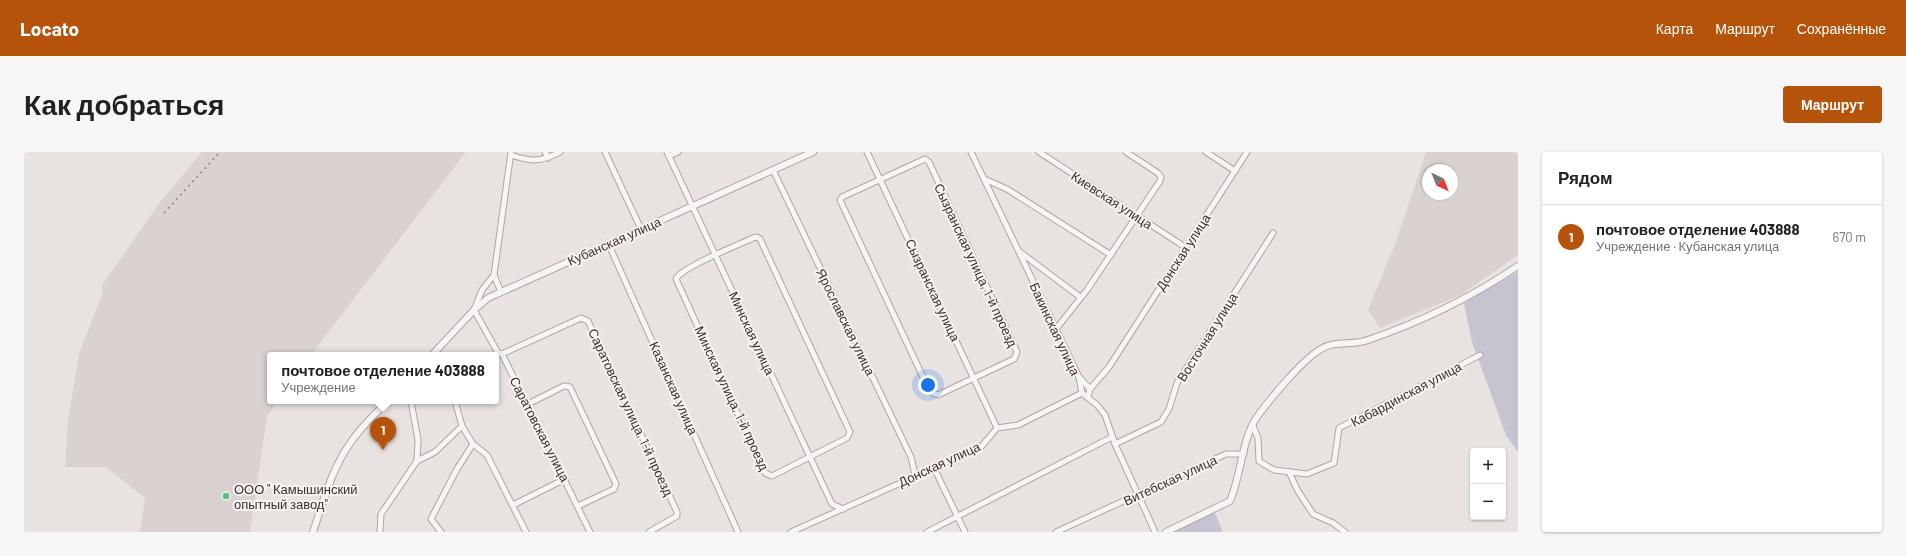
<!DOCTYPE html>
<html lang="ru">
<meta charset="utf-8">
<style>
:root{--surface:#fff;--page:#f6f6f6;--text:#202124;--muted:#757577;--line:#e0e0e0;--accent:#b45309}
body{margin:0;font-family:Barlow,sans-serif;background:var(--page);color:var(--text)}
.controls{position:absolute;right:12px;bottom:12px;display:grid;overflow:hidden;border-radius:4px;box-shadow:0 1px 3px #0004}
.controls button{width:36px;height:36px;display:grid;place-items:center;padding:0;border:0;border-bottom:1px solid var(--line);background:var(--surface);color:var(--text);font:20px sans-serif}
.compass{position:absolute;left:1398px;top:12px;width:36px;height:36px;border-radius:50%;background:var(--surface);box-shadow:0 1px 3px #0004;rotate:137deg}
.you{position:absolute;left:904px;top:233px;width:14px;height:14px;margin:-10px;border:3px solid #fff;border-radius:50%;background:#1a73e8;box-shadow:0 0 0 6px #1a73e833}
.badge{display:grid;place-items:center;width:26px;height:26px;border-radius:50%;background:var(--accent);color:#fff;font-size:13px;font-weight:700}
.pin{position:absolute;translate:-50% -33px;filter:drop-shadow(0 1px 2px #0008)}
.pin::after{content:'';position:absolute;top:21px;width:14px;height:12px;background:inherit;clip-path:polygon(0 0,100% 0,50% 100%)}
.popup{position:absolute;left:243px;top:200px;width:232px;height:52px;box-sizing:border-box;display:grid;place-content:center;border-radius:4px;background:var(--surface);filter:drop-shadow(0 1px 3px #0005);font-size:13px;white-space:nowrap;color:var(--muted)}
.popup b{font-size:15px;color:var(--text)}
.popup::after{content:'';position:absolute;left:50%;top:100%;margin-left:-8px;border:8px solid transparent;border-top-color:var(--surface)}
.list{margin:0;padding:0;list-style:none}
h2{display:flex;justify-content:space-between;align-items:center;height:52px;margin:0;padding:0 16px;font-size:17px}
h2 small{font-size:13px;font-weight:400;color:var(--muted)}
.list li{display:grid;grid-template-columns:26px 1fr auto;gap:12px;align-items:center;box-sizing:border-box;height:64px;padding:0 16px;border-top:1px solid var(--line)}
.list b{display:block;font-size:15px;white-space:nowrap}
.list p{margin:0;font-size:13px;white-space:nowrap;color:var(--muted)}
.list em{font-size:13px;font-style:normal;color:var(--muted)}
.map{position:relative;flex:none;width:1494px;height:380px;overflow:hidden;border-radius:4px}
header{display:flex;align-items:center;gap:24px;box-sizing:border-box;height:56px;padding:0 20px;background:var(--accent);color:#fff}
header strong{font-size:19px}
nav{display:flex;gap:22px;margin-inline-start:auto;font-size:14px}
.intro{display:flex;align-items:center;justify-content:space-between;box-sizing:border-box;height:96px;padding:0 24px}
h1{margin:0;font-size:28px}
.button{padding:10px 18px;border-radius:4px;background:var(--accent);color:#fff;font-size:14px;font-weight:700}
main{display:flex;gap:24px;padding:0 24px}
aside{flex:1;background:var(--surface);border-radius:4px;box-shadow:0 1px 3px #0004}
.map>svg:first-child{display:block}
.built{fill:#dad2d0;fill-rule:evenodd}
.green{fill:#c8c3d1}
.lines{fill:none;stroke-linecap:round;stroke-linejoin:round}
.minor-casing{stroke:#aea6a3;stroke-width:7}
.tertiary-casing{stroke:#aea6a3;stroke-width:8}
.minor{stroke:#f7f4f4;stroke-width:5}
.tertiary{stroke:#f7f4f4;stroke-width:6}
.rail{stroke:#90817c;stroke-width:1.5;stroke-dasharray:2 4;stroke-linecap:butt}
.poi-dot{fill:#54c084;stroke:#f6f2f1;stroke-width:1.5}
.labels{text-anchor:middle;stroke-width:4;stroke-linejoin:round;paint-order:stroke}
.street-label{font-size:13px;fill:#3e302b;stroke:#f6f2f1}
.poi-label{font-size:13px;fill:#3e302b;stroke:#f6f2f1;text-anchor:start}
</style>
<header>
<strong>Locato</strong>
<nav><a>Карта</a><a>Маршрут</a><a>Сохранённые</a></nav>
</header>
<div class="intro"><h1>Как добраться</h1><a class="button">Маршрут</a></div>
<main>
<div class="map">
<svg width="1494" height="380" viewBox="0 0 1494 380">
<rect width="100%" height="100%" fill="#e8e3e1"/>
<g class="built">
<polygon points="178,0 442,0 287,203 246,203 246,249 253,249 243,264 226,380 116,380 121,346 82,315 41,315 44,269 55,202 79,140 77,135 136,50"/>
<path d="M1402,0h92v103l-59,41 -79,32 -12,-18 27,-66zM1404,18h24v24h-24z"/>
</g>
<g class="green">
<polygon points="1494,120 1494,300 1482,283 1448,190 1440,151"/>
<polygon points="1190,359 1199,380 1149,380"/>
</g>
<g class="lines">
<defs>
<g id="minor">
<polyline points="487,0 470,123 458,138 450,158 474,201 478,202 566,380"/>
<polyline points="521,0 524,6"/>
<polyline points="581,0 617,77"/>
<polyline points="643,0 808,352 819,357"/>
<polyline points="843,0 973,276"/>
<polyline points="947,0 1055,225 1058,241 1073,253 1081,263 1091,292 1131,380"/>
<polyline points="1015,0 1161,95"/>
<polyline points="1182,0 1211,19"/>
<path d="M487,3c20,7 30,7 49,-3"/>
<polyline points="645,4 654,0"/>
<polygon points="901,7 905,10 993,200 990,207 914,243 906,240 816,48 818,45"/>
<polyline points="749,18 887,305 891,323"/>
<polyline points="960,27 983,37 1087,103"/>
<path d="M733,85l3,2 90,193 -3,6 -75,38 -7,-3 -89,-194c4,-11 64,-35 77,-41z"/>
<polyline points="584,91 714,380"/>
<polyline points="996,100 1056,145"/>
<polyline points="470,123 477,140"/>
<polyline points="1032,177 1063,138 1136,29 1137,25 1134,21 1102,0"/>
<polyline points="478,202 557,166 564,169 653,360 653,364 625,380"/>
<polyline points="1055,225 1066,237 1064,245"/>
<polyline points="1066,237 1085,215 1223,0"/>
<polyline points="431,249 438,274 449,292 463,303 502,380"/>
<polyline points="504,252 540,234 546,235 592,332 590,337 554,354"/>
<polyline points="1229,274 1234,286 1235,309 1250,318 1283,322 1310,311 1315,276 1456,203"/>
<polyline points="1091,292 1137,270 1145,257 1153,231 1249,81"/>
<polyline points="393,309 411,300 438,274"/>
<polyline points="910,316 941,380"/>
<polyline points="1265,320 1274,339 1289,362 1309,371 1321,380"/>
<polyline points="489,353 541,327"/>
<polyline points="356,380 357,362 393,309 394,288 387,249"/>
<polyline points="417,380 407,367 433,317 449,292"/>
<polyline points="767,380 957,295 973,276 994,273 1058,241"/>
<polyline points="903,380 1088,285"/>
<polyline points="1032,380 1202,302 1220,302"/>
</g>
<g id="tertiary">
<polyline points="408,203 450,158 464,146 789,0"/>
<path d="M289,380c10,-30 19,-64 38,-90 10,-15 24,-28 37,-41"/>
<path d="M1142,380l64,-31c11,-25 12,-63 27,-84 12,-17 46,-58 64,-68 14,-9 32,-3 47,-9 53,-18 104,-43 150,-74"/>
</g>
</defs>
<use href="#minor" class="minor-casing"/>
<use href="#tertiary" class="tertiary-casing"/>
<use href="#minor" class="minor"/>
<use href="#tertiary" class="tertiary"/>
<polyline class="rail" points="140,61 196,0"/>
</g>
<circle class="poi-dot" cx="202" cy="344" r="4"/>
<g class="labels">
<g class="street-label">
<text transform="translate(1088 48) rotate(33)" y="5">Киевская улица</text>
<text transform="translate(590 89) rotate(-24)" y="5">Кубанская улица</text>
<text transform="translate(1159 100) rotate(-57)" y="5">Донская улица</text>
<text transform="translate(952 113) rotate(65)" y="5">Сызранская улица, 1-й проезд</text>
<text transform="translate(909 138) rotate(65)" y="5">Сызранская улица</text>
<text transform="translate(822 170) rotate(64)" y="5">Ярославская улица</text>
<text transform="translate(1031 177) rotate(65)" y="5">Бакинская улица</text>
<text transform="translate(728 181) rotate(65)" y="5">Минская улица</text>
<text transform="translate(1183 185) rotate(-58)" y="5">Восточная улица</text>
<text transform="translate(650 236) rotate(66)" y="5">Казанская улица</text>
<text transform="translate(1382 242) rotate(-28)" y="5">Кабардинская улица</text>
<text transform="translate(708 246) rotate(65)" y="5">Минская улица, 1-й проезд</text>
<text transform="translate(607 260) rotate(65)" y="5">Саратовская улица, 1-й проезд</text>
<text transform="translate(516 277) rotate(63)" y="5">Саратовская улица</text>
<text transform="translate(915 312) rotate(-25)" y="5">Донская улица</text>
<text transform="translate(1146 328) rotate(-25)" y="5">Витебская улица</text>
</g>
<g class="poi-label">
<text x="210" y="342">ООО " Камышинский<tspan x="210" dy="15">опытный завод"</tspan></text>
</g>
</g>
</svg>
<div class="controls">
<button>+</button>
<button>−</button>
</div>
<svg class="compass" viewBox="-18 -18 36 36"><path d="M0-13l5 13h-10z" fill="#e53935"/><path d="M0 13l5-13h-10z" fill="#757577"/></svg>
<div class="you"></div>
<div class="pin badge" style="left:359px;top:298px">1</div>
<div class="popup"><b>почтовое отделение 403888</b>Учреждение</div>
</div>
<aside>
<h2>Рядом<small></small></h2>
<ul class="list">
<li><span class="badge">1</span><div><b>почтовое отделение 403888</b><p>Учреждение · Кубанская улица</p></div><em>670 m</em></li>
</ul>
</aside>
</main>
